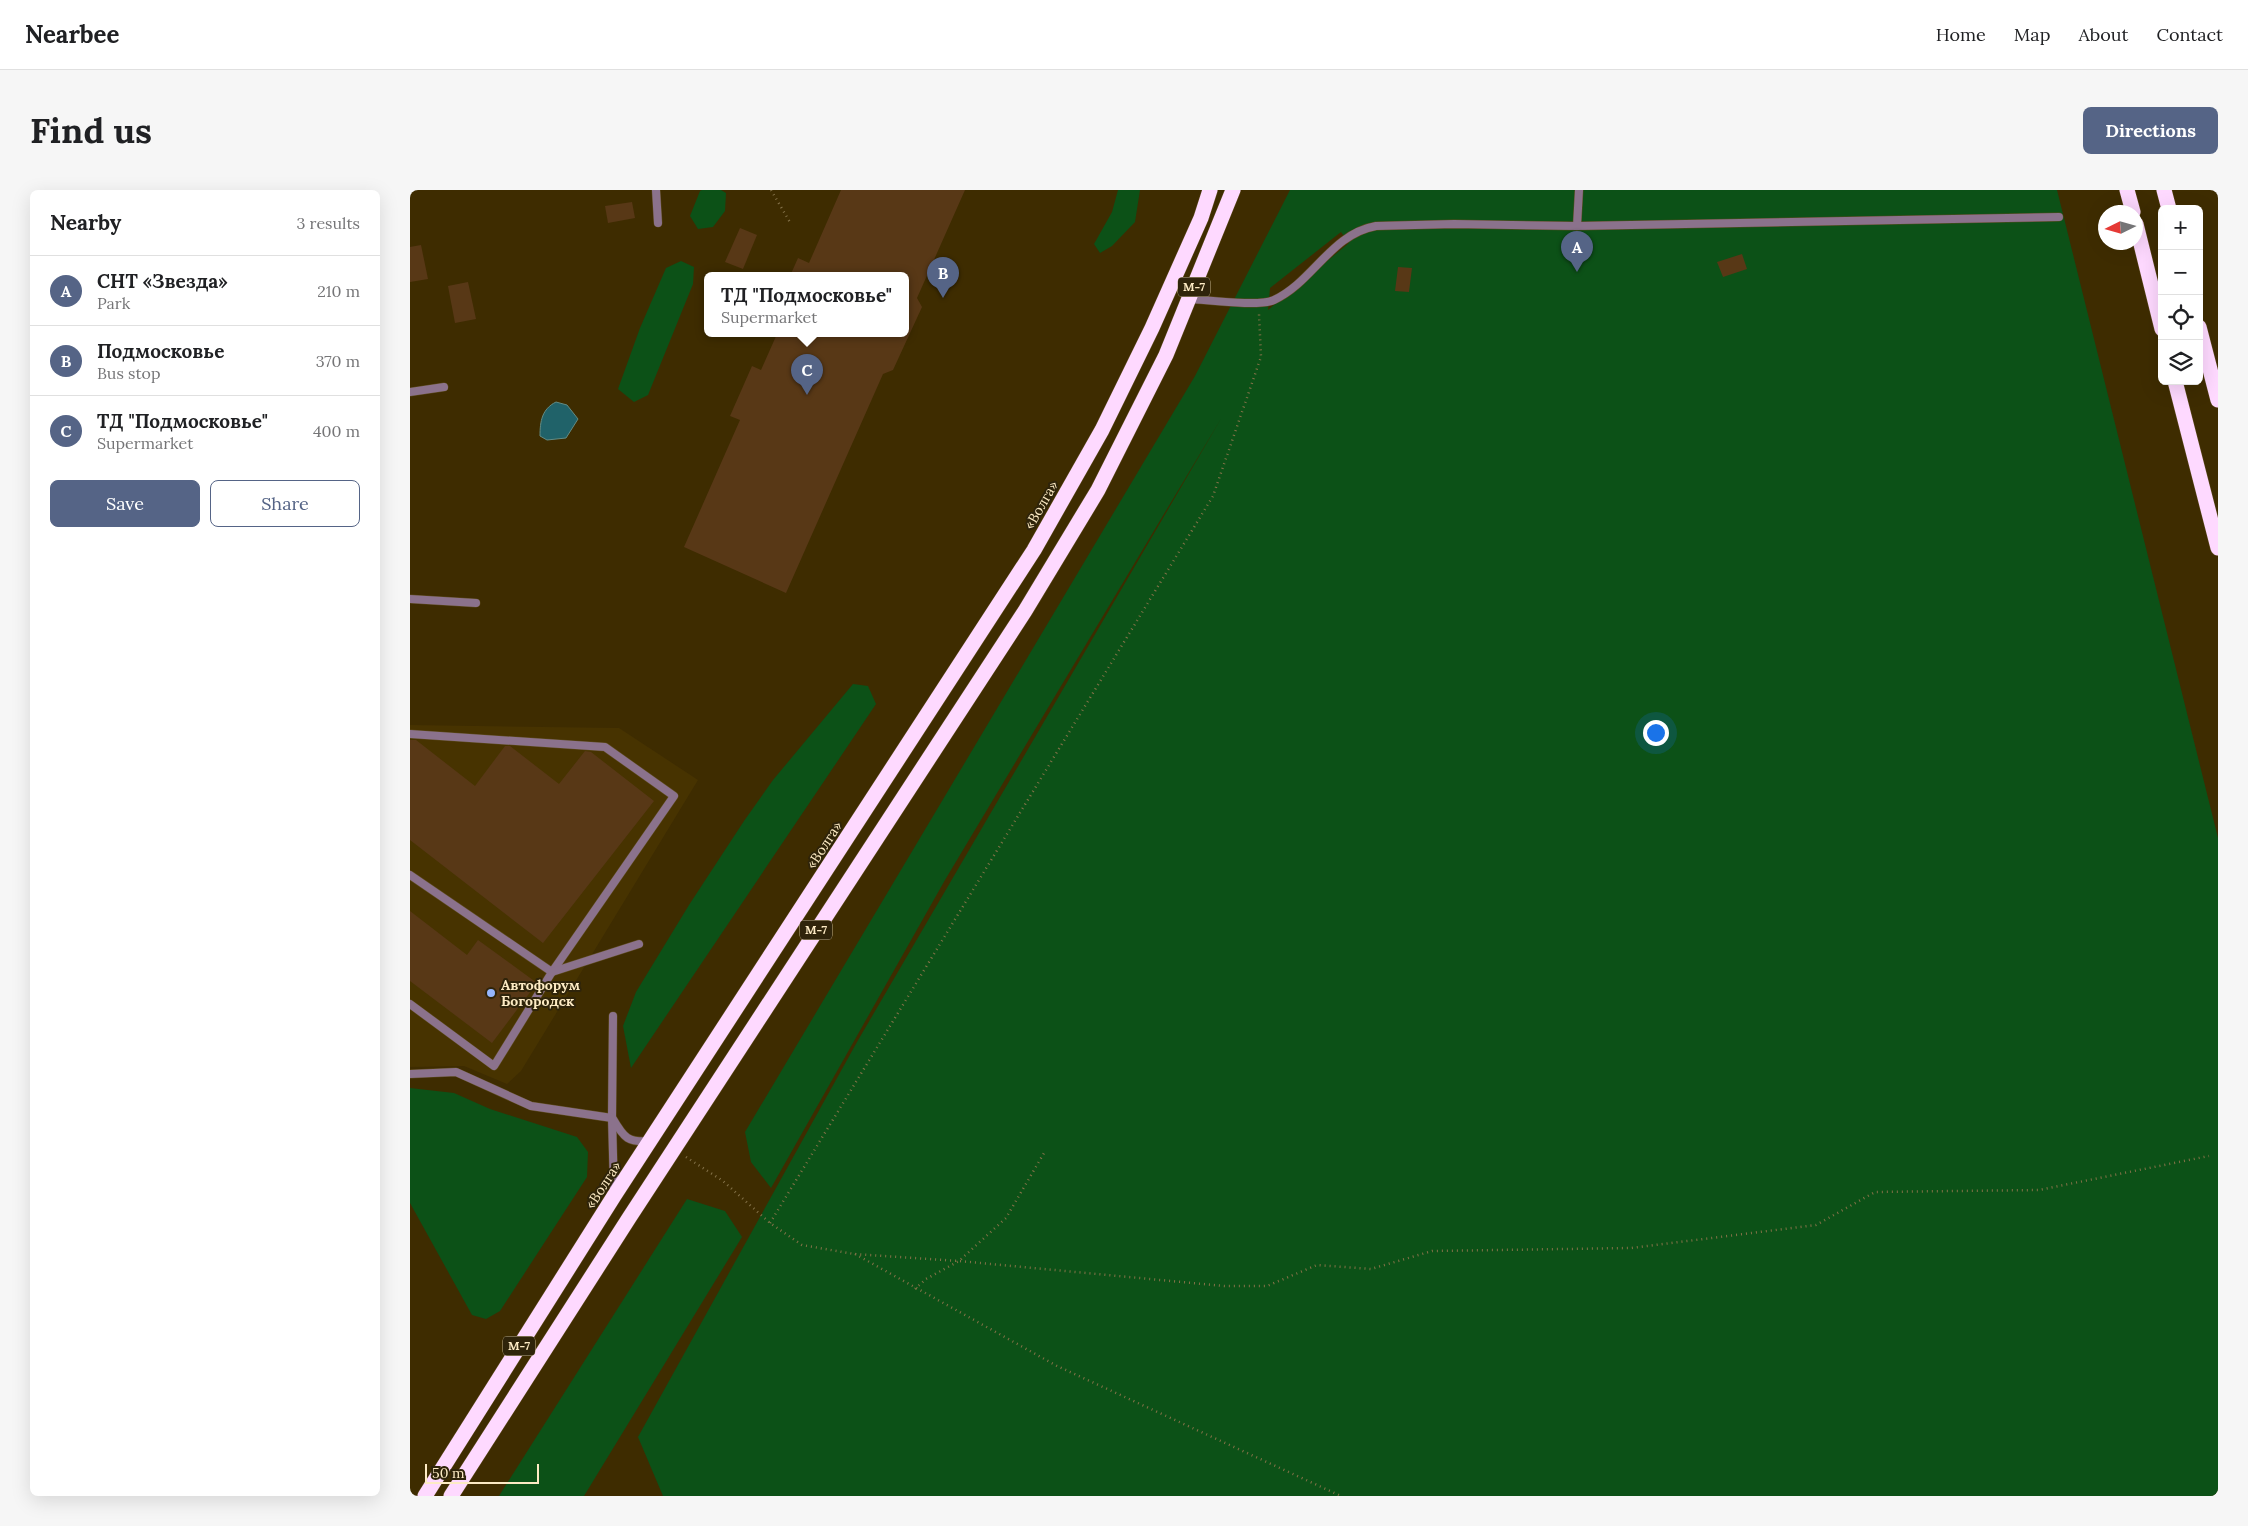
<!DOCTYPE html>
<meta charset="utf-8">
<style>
:root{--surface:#fff;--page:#f6f6f6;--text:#202124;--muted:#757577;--line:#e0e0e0;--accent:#556486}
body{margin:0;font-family:Lora,serif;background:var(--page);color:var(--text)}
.controls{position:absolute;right:15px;top:15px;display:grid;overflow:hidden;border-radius:8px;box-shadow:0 5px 20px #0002}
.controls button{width:45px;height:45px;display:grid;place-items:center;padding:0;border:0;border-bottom:1px solid var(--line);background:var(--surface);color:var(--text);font:25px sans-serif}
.compass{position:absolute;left:1688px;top:15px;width:45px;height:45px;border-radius:50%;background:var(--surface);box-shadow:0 5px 20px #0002;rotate:265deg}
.scale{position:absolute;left:15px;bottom:12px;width:114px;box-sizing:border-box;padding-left:5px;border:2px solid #fdebc4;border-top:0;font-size:14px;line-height:18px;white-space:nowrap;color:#fdebc4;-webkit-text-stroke:4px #2f240a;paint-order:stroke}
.you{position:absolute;left:1245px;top:542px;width:18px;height:18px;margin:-12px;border:4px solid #fff;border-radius:50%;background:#1a73e8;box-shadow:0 0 0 8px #1a73e833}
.badge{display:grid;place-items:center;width:32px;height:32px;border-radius:50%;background:var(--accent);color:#fff;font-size:16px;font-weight:700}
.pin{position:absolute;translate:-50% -41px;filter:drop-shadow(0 1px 2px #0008)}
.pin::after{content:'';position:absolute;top:26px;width:18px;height:15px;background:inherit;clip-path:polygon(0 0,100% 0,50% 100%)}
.popup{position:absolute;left:294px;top:82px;width:205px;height:65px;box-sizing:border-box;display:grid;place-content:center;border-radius:8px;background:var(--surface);filter:drop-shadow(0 1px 4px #0005);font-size:16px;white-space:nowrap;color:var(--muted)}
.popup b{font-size:19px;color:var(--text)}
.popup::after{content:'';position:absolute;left:50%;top:100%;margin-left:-10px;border:10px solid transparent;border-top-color:var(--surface)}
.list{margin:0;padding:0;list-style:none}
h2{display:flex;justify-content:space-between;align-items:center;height:65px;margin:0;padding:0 20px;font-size:21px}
h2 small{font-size:16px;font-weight:400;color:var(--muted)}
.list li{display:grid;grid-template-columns:32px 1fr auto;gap:15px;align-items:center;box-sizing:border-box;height:70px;padding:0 20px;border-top:1px solid var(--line)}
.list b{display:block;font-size:19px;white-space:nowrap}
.list p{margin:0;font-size:16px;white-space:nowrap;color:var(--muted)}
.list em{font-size:16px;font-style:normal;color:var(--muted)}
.actions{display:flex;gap:10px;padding:15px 20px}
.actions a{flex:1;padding:11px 0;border:1px solid var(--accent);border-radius:8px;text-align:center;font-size:18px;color:var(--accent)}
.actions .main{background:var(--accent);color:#fff}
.icon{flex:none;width:28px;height:28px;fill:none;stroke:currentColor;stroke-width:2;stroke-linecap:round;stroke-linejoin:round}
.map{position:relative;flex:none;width:1808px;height:1306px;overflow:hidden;border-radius:8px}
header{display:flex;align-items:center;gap:30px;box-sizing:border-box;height:70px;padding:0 25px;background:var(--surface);border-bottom:1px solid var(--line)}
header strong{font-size:24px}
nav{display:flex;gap:28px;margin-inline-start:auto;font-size:18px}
.intro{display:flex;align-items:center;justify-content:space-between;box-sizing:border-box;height:120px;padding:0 30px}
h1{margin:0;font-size:35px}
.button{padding:12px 22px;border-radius:8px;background:var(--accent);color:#fff;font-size:18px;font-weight:700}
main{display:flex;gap:30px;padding:0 30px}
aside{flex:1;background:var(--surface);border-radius:8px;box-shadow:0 5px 20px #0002}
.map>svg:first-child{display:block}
.built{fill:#473300}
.green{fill:#0c5117;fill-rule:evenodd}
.water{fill:#206269;stroke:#628b84}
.building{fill:#583816}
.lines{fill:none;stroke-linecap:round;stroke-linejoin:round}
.lane-casing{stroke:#5d4b1f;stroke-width:9}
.highway-casing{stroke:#5d4b1f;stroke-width:16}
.path{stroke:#847248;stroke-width:2.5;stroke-dasharray:1 4;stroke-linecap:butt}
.lane{stroke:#8b728c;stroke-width:8}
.highway{stroke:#fed9ff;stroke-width:15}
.poi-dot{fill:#96b6fd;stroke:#2f240a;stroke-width:2}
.labels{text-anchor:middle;stroke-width:4;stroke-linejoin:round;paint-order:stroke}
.shield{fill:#2f240a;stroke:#bfaf8c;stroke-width:1}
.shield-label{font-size:12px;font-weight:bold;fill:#fdebc4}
.street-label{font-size:14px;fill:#fdebc4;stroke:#2f240a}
.poi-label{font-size:14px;font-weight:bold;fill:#fdebc4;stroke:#2f240a;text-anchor:start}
</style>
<header>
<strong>Nearbee</strong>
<nav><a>Home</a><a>Map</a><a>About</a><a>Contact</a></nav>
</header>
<div class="intro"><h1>Find us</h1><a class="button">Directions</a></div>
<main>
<aside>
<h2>Nearby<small>3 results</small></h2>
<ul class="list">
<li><span class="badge">A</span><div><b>СНТ «Звезда»</b><p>Park</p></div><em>210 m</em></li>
<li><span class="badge">B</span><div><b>Подмосковье</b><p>Bus stop</p></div><em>370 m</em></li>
<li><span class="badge">C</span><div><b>ТД &quot;Подмосковье&quot;</b><p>Supermarket</p></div><em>400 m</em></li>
</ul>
<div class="actions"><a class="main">Save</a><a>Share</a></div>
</aside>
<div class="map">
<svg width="1808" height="1306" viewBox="0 0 1808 1306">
<rect width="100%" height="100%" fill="#3e2c00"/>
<polygon class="built" points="0,535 209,538 288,590 111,881 97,894 54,876 0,877"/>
<g class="green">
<polygon points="292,0 311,0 316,3 315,21 303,37 288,39 280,26 290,1"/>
<polygon points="708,0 730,0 725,32 702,56 690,63 684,54 702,22"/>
<path d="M880,0h767l161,648v658h-1555l-25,-59 219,-395 365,-625 -277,463 -174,308 -20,-26 -6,-30 450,-756zM931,42l8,11 -81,67 2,-22z"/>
<polygon points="271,71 284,77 283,94 238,205 224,212 208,199 230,138 256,78"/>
<polygon points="443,494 458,496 466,514 221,878 213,836 226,802 279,715 334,631 363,590"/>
<polygon points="0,898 44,903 80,919 167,947 178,962 177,987 90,1121 76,1129 62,1125 0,1013"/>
<polygon points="277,1009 315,1021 332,1047 174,1306 89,1306"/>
</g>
<path class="water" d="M146,212l11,3 11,14 -12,19 -19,2 -7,-4c0,-15 2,-27 16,-34z"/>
<g class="building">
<polygon points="431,0 555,0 507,108 512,117 483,180 473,184 376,403 274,357 330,230 320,226 342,176 351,180 367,144 496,144 496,86 380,86 388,68 399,73"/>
<polygon points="222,12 225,28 198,33 195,16"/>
<polygon points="330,38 347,45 333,79 315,72"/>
<polygon points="11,55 18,89 0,92 0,57"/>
<polygon points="1332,64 1337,79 1313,87 1307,72"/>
<polygon points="988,77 1002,78 999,102 985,101"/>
<polygon points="58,92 66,129 45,133 38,96"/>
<polygon points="0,550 6,550 65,596 95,556 100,556 149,594 175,561 181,562 244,611 133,753 0,650"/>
<polygon points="0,721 57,765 68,750 127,793 82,853 0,791"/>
</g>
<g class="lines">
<defs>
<g id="lane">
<polyline points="246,0 248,33"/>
<polyline points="1167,36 1169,0"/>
<path d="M780,109c19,1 68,8 84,1 39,-18 57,-66 102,-74l78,-2 123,2 482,-9"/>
<polyline points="0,202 34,197"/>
<polyline points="0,409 66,413"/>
<polyline points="0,544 195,557 264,606 142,782"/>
<polyline points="0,685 142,782 84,876 0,814"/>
<polyline points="142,782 229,754"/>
<polyline points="203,826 202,928 204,1001"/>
<polyline points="0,884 46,882 121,916 202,928"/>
<path d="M203,929c11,19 15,24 38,22"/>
</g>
<g id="highway">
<polyline points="1717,0 1723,22"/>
<polyline points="1754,0 1759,19"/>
<polyline points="1726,34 1752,139"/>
<polyline points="1789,137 1808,210"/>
<polyline points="1765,191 1808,358"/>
<polyline points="15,1306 204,1006 624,360 692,240 742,138 791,28 800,0"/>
<polyline points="41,1306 219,1028 615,421 688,300 756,165 823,0"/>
</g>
</defs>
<use href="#lane" class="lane-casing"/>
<use href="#highway" class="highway-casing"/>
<g class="path">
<polyline points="361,0 381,34"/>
<polyline points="276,967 313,991 360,1033 392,1055 444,1064 549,1071 814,1096 857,1096 907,1075 961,1079 1022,1061 1221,1058 1406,1035 1465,1002 1629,1000 1799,966"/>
<polyline points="360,1033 803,306 851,167 849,124"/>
<polyline points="445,1064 647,1176 931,1306"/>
<polyline points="505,1099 516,1089 549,1071 596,1028 634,963"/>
</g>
<use href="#lane" class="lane"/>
<use href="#highway" class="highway"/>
</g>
<circle class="poi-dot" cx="81" cy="803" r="5"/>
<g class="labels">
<g class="shield">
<rect x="768" y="87.5" width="32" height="19" rx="4"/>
<rect x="390" y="730.5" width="32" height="19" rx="4"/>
<rect x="93" y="1146.5" width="32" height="19" rx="4"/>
</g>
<g class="shield-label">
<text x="784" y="101">М-7</text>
<text x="406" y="744">М-7</text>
<text x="109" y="1160">М-7</text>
</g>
<g class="street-label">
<text transform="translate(631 315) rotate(-60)" y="5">«Волга»</text>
<text transform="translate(414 655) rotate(-57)" y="5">«Волга»</text>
<text transform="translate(193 995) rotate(-57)" y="5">«Волга»</text>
</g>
<g class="poi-label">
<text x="91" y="800">Автофорум<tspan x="91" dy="16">Богородск</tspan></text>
</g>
</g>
</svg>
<div class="controls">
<button>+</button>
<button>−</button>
<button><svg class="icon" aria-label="locate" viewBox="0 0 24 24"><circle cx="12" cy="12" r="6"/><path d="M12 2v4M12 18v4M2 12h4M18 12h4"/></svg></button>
<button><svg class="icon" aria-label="layers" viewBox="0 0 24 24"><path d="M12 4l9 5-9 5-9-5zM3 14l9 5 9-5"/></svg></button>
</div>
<svg class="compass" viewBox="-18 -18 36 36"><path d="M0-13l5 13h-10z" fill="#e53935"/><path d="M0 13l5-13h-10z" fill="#757577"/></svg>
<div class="scale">50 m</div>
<div class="you"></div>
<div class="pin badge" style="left:1167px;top:82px">A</div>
<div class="pin badge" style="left:533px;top:108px">B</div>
<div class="pin badge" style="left:397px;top:205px">C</div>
<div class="popup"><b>ТД &quot;Подмосковье&quot;</b>Supermarket</div>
</div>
</main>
